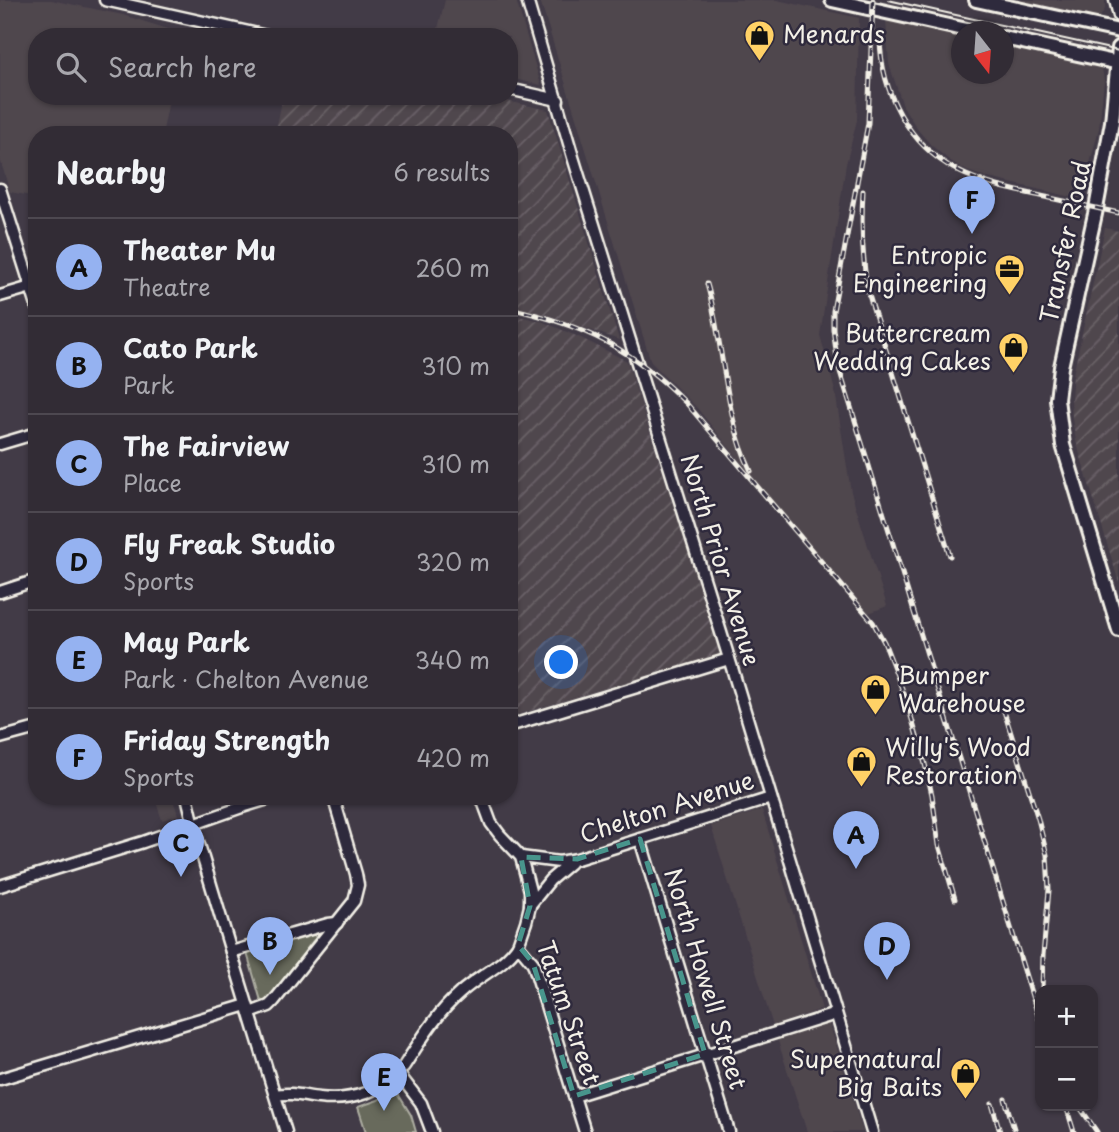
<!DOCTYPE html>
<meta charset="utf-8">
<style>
:root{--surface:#322c35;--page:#3a343d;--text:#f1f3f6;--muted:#a8a7ad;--line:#4d4850;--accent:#95b2f1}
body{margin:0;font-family:"Playpen Sans",sans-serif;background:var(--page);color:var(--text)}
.controls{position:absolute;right:21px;bottom:21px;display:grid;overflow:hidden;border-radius:14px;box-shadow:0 2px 5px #0004}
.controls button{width:63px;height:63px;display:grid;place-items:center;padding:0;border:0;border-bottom:2px solid var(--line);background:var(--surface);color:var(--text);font:35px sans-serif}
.compass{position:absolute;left:951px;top:21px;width:63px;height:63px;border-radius:50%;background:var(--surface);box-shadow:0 2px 5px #0004;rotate:163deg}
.you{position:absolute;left:562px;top:663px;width:24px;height:24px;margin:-18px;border:5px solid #fff;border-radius:50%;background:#1a73e8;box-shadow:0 0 0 10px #1a73e833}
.badge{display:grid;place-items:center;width:46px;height:46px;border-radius:50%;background:var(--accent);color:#111;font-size:23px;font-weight:700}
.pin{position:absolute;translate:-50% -58px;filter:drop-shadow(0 2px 4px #0008)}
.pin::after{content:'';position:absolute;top:37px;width:24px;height:21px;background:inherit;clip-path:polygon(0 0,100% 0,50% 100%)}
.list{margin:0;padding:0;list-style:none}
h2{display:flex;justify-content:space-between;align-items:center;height:91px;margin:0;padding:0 28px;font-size:30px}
h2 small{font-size:23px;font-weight:400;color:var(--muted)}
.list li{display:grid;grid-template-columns:46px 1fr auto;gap:21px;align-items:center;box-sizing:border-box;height:98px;padding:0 28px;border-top:2px solid var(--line)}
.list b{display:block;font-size:26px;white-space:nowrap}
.list p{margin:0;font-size:23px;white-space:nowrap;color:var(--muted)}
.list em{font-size:23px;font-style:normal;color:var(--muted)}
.icon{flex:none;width:38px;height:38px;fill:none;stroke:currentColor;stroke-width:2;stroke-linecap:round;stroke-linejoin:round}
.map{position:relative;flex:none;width:1119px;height:1132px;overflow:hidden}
.search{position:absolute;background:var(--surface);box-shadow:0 2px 5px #0004;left:28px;top:28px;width:490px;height:77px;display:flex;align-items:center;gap:18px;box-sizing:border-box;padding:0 24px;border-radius:28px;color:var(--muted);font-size:26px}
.panel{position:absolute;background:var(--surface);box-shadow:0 2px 5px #0004;left:28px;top:126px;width:490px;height:679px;border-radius:28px}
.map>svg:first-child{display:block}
.built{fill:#50474e}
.industrial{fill:url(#industrial-furrows)}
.park{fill:#686a5c;stroke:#aeaea2;stroke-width:2}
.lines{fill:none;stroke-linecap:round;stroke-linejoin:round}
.minor-casing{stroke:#f4f1e8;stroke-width:15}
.major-casing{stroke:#f4f1e8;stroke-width:18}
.minor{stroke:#2f2a3d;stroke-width:10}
.major{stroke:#2f2a3d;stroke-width:12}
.tram{stroke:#f4f1e8;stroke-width:2}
.rail-casing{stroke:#f4f1e8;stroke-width:5}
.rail{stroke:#2f2a3d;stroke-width:2.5;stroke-dasharray:8;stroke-linecap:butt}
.marked{fill:none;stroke:#48958c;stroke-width:5;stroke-dasharray:14 9;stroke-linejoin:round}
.labels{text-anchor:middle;stroke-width:5;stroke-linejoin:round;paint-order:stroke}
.poi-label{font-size:24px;fill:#f4f1e8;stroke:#2f2a3d;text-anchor:start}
.street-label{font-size:24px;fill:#f4f1e8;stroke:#2f2a3d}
</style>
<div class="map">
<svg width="1119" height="1132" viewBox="0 0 1119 1132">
<defs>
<pattern id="industrial-furrows" width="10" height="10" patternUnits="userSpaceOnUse" patternTransform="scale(1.75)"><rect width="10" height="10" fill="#50474e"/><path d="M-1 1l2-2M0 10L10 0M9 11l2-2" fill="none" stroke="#6a6268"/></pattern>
</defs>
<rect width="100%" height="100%" fill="#423b47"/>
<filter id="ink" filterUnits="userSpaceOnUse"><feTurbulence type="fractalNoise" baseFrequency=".0143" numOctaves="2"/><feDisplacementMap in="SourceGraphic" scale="14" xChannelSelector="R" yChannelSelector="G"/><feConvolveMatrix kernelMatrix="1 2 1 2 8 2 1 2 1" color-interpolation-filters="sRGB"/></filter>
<g filter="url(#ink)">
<g class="built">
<polygon points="0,0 51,0 123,15 184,34 183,37 37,37 37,96 170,96 162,135 37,135 37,197 10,192 0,159"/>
<polygon points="445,0 516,0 541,85 509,78 509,37 436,37"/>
<polygon points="540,0 777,0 859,18 857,120 846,164 820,335 835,391 851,492 887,606 869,613 782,513 697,408 651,362"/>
<polygon points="1003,0 1105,0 1105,9 1100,17 1092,20"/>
<polygon points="886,19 961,35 962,74 1004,74 1004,44 1097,64 1102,68 1104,81 1099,128 1081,199 989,178 967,171 949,160 931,145 918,130 903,106 889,64"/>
<polygon points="154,796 172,796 178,815 162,820"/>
<polygon points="762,810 822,1009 773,1026 711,826"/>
<polygon points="829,1022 863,1132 807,1132 777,1038"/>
</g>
<g class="industrial">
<polygon points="283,96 484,96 548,110 619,340 545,314 509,306 509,135 275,135"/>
<polygon points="1105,228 1119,231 1119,583 1076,441 1072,418 1071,397 1073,375"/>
<polygon points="509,314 541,321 581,338 627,361 721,654 509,717"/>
</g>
<g class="park">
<polygon points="312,933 314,934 316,938 313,941 269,998 264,1001 261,1001 247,953"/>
<polygon points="395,1089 411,1115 416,1132 366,1132 358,1107 378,1100"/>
</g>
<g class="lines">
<defs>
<g id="minor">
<polyline points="105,0 271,37"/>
<polyline points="527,0 573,157 732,668 872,1132"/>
<polyline points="1115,0 1119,16"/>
<polyline points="509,89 558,100"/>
<polyline points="0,189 37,306"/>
<polyline points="0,296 31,287"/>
<polyline points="0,444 37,433"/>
<polyline points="0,592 37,580"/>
<polyline points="509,726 729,659"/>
<polyline points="0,738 37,728"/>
<polyline points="187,796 197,838 229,945 286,1132"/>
<polyline points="481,796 491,823 500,835 521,857 530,891 530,906 526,922 518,945 533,963 585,1132"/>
<polyline points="640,839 729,1132"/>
<polyline points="521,857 559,862 577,859 771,798"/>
<polyline points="0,886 143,842 242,807 278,796"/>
<polyline points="530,905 550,880 570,863"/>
<polyline points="231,952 328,924 337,923"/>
<polyline points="250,1013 269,1006 274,1001 354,901 358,885 356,874 333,796"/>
<polyline points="398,1073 421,1103 432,1132"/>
<polyline points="0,1079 247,1005"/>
<path d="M275,1095c17,-3 27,1 44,3 33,4 64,-7 85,-32 17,-26 32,-52 56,-73 18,-17 44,-27 58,-48"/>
<polyline points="574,1096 836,1014"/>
</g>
<g id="major">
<polyline points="832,0 976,32"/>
<polyline points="976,0 1119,31"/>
<polyline points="1004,38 1119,63"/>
<polyline points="1119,48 1112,122 1095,214 1061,367 1057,399 1063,445 1119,630"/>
</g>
</defs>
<use href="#minor" class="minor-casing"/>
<use href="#major" class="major-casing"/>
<use href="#minor" class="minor"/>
<use href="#major" class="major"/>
<polyline class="tram" points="888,0 1119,51"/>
<defs>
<g id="rail">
<polyline points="873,0 868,123 833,311 833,329 838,365 1040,1022"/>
<path d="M880,38c1,54 28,107 78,133 29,15 61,20 92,27 23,5 46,10 69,15"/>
<path d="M863,191c-2,34 -1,67 5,101l82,264"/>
<path d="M707,284c17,60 17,131 44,187"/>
<path d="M509,308c75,17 124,41 178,96l186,218 11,20 22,57 19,65 7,31 7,50 16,54"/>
<polyline points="1003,708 1038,819 1047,855 1049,890 1043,955 1042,990"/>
<polyline points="1005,1099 1015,1132"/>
<polyline points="992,1104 1000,1132"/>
<polyline points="1066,1106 1074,1132"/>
<polyline points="1079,1106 1097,1132"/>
</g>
</defs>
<use href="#rail" class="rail-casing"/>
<use href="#rail" class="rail"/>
</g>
</g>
<path class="marked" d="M640,839l65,215 -131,42 -41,-133 -15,-18 12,-39 -9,-49 56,2z"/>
<defs>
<symbol id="shop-pin" viewBox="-11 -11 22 30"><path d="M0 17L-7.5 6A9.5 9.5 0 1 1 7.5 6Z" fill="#ffd166" stroke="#2f2a3d"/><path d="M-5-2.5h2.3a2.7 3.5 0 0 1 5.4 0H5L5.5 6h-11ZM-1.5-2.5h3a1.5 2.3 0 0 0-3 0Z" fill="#111"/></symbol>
<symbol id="office-pin" viewBox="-11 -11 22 30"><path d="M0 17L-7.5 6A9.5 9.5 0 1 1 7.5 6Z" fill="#ffd166" stroke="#2f2a3d"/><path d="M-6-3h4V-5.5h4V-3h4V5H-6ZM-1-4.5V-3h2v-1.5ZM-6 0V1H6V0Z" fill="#111"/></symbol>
</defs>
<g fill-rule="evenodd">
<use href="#shop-pin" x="742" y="18" width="35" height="47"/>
<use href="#office-pin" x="992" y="252" width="35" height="47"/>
<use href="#shop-pin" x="996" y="330" width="35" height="47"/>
<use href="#shop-pin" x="858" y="672" width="35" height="47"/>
<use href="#shop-pin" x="844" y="744" width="35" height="47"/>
<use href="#shop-pin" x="948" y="1056" width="35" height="47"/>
</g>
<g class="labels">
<g class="poi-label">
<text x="783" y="43">Menards</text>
<text x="987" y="264" text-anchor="end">Entropic<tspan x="987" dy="28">Engineering</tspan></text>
<text x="991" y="342" text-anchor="end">Buttercream<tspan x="991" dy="28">Wedding Cakes</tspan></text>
<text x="898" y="684">Bumper<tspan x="898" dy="28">Warehouse</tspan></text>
<text x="885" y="756">Willy's Wood<tspan x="885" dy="28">Restoration</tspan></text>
<text x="942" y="1068" text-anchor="end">Supernatural<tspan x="942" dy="28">Big Baits</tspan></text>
</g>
<g class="street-label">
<text transform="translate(1066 242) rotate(-78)" y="8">Transfer Road</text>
<text transform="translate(720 560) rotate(73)" y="8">North Prior Avenue</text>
<text transform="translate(667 808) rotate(-18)" y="8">Chelton Avenue</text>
<text transform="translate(705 979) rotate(73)" y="8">North Howell Street</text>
<text transform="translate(568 1013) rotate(71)" y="8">Tatum Street</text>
</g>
</g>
</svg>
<div class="controls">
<button>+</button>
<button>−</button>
</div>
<svg class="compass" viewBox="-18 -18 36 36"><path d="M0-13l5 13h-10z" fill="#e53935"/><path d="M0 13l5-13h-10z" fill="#a8a7ad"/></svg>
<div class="you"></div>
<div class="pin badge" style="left:856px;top:869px">A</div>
<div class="pin badge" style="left:270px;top:975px">B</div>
<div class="pin badge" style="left:181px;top:877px">C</div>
<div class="pin badge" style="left:887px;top:980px">D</div>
<div class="pin badge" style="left:384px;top:1111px">E</div>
<div class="pin badge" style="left:972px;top:234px">F</div>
<div class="search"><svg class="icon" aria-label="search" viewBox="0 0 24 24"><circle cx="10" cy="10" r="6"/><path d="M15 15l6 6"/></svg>Search here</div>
<section class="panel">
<h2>Nearby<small>6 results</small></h2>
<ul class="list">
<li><span class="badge">A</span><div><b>Theater Mu</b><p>Theatre</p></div><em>260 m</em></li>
<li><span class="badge">B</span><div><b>Cato Park</b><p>Park</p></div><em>310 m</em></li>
<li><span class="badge">C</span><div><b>The Fairview</b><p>Place</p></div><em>310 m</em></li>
<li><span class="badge">D</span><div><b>Fly Freak Studio</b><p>Sports</p></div><em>320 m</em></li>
<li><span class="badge">E</span><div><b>May Park</b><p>Park · Chelton Avenue</p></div><em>340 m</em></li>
<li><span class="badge">F</span><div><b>Friday Strength</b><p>Sports</p></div><em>420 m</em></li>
</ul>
</section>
</div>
